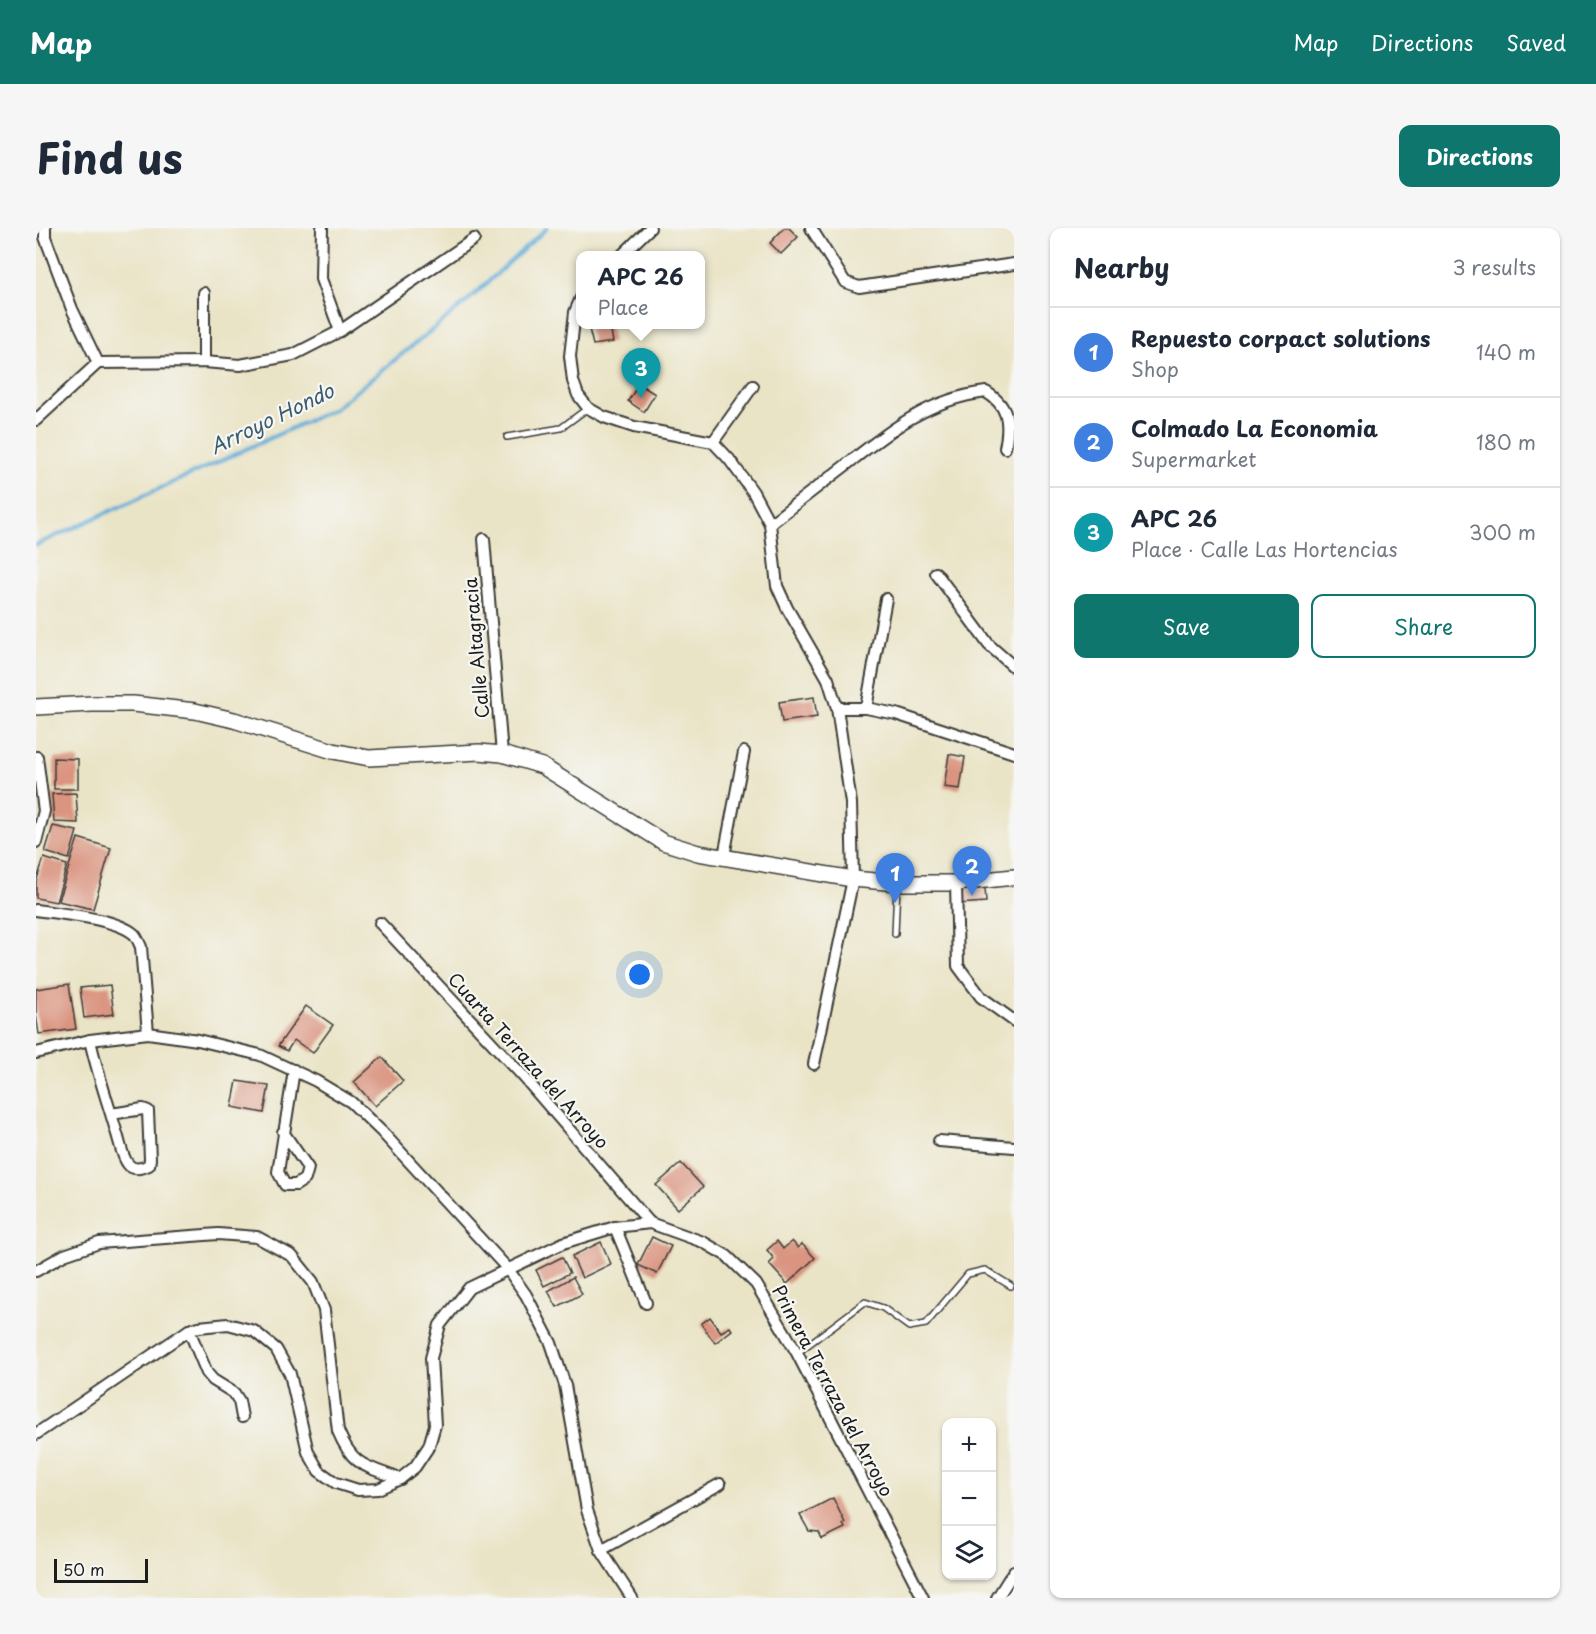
<!DOCTYPE html>
<meta charset="utf-8">
<style>
:root{--surface:#fff;--page:#f6f6f7;--text:#1f2937;--muted:#747a83;--line:#e0e1e3;--accent:#0f766e}
body{margin:0;font-family:"Playpen Sans",sans-serif;background:var(--page);color:var(--text)}
.controls{position:absolute;right:18px;bottom:18px;display:grid;overflow:hidden;border-radius:12px;box-shadow:0 2px 4px #0004}
.controls button{width:54px;height:54px;display:grid;place-items:center;padding:0;border:0;border-bottom:2px solid var(--line);background:var(--surface);color:var(--text);font:30px sans-serif}
.scale{position:absolute;left:18px;bottom:15px;width:94px;box-sizing:border-box;padding-left:6px;border:3px solid #1c1c1c;border-top:0;font-size:16px;line-height:21px;white-space:nowrap;color:#1c1c1c;-webkit-text-stroke:4px #f6f6f2;paint-order:stroke}
.you{position:absolute;left:604px;top:747px;width:21px;height:21px;margin:-15px;border:4px solid #fff;border-radius:50%;background:#1a73e8;box-shadow:0 0 0 9px #1a73e833}
.badge{display:grid;place-items:center;width:39px;height:39px;border-radius:50%;background:var(--accent);color:#fff;font-size:20px;font-weight:700}
.pin{position:absolute;translate:-50% -50px;filter:drop-shadow(0 2px 3px #0008)}
.pin::after{content:'';position:absolute;top:32px;width:21px;height:18px;background:inherit;clip-path:polygon(0 0,100% 0,50% 100%)}
.popup{position:absolute;left:540px;top:23px;width:129px;height:78px;box-sizing:border-box;display:grid;place-content:center;border-radius:12px;background:var(--surface);filter:drop-shadow(0 2px 4px #0005);font-size:20px;white-space:nowrap;color:var(--muted)}
.popup b{font-size:22px;color:var(--text)}
.popup::after{content:'';position:absolute;left:50%;top:100%;margin-left:-12px;border:12px solid transparent;border-top-color:var(--surface)}
.list{margin:0;padding:0;list-style:none}
h2{display:flex;justify-content:space-between;align-items:center;height:78px;margin:0;padding:0 24px;font-size:26px}
h2 small{font-size:20px;font-weight:400;color:var(--muted)}
.list li{display:grid;grid-template-columns:39px 1fr auto;gap:18px;align-items:center;box-sizing:border-box;height:90px;padding:0 24px;border-top:2px solid var(--line)}
.list b{display:block;font-size:22px;white-space:nowrap}
.list p{margin:0;font-size:20px;white-space:nowrap;color:var(--muted)}
.list em{font-size:20px;font-style:normal;color:var(--muted)}
.actions{display:flex;gap:12px;padding:18px 24px}
.actions a{flex:1;padding:14px 0;border:2px solid var(--accent);border-radius:12px;text-align:center;font-size:21px;color:var(--accent)}
.actions .main{background:var(--accent);color:#fff}
.icon{flex:none;width:33px;height:33px;fill:none;stroke:currentColor;stroke-width:2;stroke-linecap:round;stroke-linejoin:round}
.map{position:relative;flex:none;width:978px;height:1370px;overflow:hidden;border-radius:12px}
header{display:flex;align-items:center;gap:36px;box-sizing:border-box;height:84px;padding:0 30px;background:var(--accent);color:#fff}
header strong{font-size:28px}
nav{display:flex;gap:33px;margin-inline-start:auto;font-size:21px}
.intro{display:flex;align-items:center;justify-content:space-between;box-sizing:border-box;height:144px;padding:0 36px}
h1{margin:0;font-size:42px}
.button{padding:15px 27px;border-radius:12px;background:var(--accent);color:#fff;font-size:21px;font-weight:700}
main{display:flex;gap:36px;padding:0 36px}
aside{flex:1;background:var(--surface);border-radius:12px;box-shadow:0 2px 4px #0004}
.map>svg:first-child{display:block}
.lines{fill:none;stroke-linecap:round;stroke-linejoin:round}
.stream{stroke:#5eabd8;stroke-width:4}
.building{fill:#da9480}
.service-casing{stroke:#3b3a36;stroke-width:8}
.minor-casing{stroke:#3b3a36;stroke-width:14}
.secondary-casing{stroke:#3b3a36;stroke-width:18}
.service{stroke:#fff;stroke-width:5}
.minor{stroke:#fff;stroke-width:10}
.secondary{stroke:#fff;stroke-width:15}
.labels{text-anchor:middle;stroke-width:4.5;stroke-linejoin:round;paint-order:stroke}
.street-label{font-size:18px;fill:#1c1c1c;stroke:#f6f6f2}
.water-label{font-size:20px;font-style:italic;fill:#3a5c71;stroke:#f6f6f2}
</style>
<header>
<strong>Map</strong>
<nav><a>Map</a><a>Directions</a><a>Saved</a></nav>
</header>
<div class="intro"><h1>Find us</h1><a class="button">Directions</a></div>
<main>
<div class="map">
<svg width="978" height="1370" viewBox="0 0 978 1370">
<rect width="100%" height="100%" fill="#f6f6f2"/>
<filter id="ink" filterUnits="userSpaceOnUse"><feTurbulence type="fractalNoise" baseFrequency=".0167" numOctaves="2"/><feDisplacementMap in="SourceGraphic" scale="12" xChannelSelector="R" yChannelSelector="G"/><feConvolveMatrix kernelMatrix="1 2 1 2 8 2 1 2 1" color-interpolation-filters="sRGB"/></filter>
<filter id="wash" filterUnits="userSpaceOnUse"><feTurbulence type="fractalNoise" baseFrequency=".008" numOctaves="4" result="noise"/><feDisplacementMap in="SourceGraphic" scale="24" xChannelSelector="R" yChannelSelector="G"/><feGaussianBlur stdDeviation="1.35" result="paint"/><feColorMatrix in="noise" values="0 0 0 0 0 0 0 0 0 0 0 0 0 0 0 0 0 1.4 0 .05"/><feComposite in="paint" operator="in"/></filter>
<g filter="url(#wash)">
<rect width="100%" height="100%" fill="#eae4c7"/>
<g class="lines">
<polyline class="stream" points="0,317 298,181 428,76 511,0"/>
</g>
<g id="blocks">
<g class="building">
<polygon points="748,0 753,0 762,9 745,26 734,15"/>
<polygon points="574,97 577,114 557,117 553,101"/>
<polygon points="603,156 619,166 608,184 592,173"/>
<polygon points="778,469 781,489 746,494 743,474"/>
<polygon points="913,526 929,529 924,561 908,559"/>
<polygon points="18,530 42,531 42,561 18,561"/>
<polygon points="40,565 42,595 18,594 16,566"/>
<polygon points="17,598 41,603 33,631 9,624"/>
<polygon points="42,610 75,620 57,681 22,673"/>
<polygon points="8,630 31,637 20,674 0,670 0,654"/>
<polygon points="949,660 950,674 922,676 921,662"/>
<polygon points="33,756 40,801 3,806 0,786 0,761"/>
<polygon points="74,757 78,786 48,790 44,760"/>
<polygon points="270,778 297,797 277,825 258,812 251,823 242,818"/>
<polygon points="346,829 367,853 339,878 318,854"/>
<polygon points="201,853 233,858 228,885 196,879"/>
<polygon points="645,935 667,959 642,981 620,957"/>
<polygon points="616,1009 635,1018 621,1046 602,1037"/>
<polygon points="741,1013 747,1021 756,1013 762,1020 766,1016 779,1030 751,1056 733,1036 738,1031 731,1022"/>
<polygon points="565,1014 575,1036 546,1050 536,1028"/>
<polygon points="526,1029 534,1045 508,1058 500,1042"/>
<polygon points="537,1049 546,1066 521,1079 512,1063"/>
<polygon points="674,1089 685,1104 694,1099 696,1102 679,1115 665,1096"/>
<polygon points="797,1270 809,1295 807,1296 809,1300 786,1311 783,1304 773,1303 764,1287"/>
</g>
</g>
</g>
<g filter="url(#ink)">
<use href="#blocks" fill-opacity="0" stroke="#3b3a36" stroke-width="1.5"/>
<g class="lines">
<defs>
<g id="service">
<polyline points="471,209 525,200 552,180"/>
<polyline points="859,706 861,657"/>
<polyline points="761,1125 829,1074 847,1080 873,1099 890,1096 932,1046 949,1042 975,1058"/>
</g>
<g id="minor">
<polyline points="9,0 9,9 36,81 62,135"/>
<polyline points="286,0 285,51 304,103"/>
<polyline points="775,0 809,54 823,59 978,36"/>
<polyline points="586,27 614,0"/>
<polyline points="545,70 539,84 534,128 537,153 542,167 552,180 568,189 598,199 677,214 693,231 717,264 734,296 741,358 751,380 792,451 801,480 815,575 817,651 778,836"/>
<polyline points="168,134 168,65"/>
<polyline points="0,192 62,135 168,134 204,137 257,127 304,103 438,11"/>
<polyline points="677,214 717,158"/>
<path d="M734,296c25,-20 50,-39 76,-59 44,-35 83,-66 140,-73 23,14 24,31 19,56"/>
<polyline points="448,311 466,526"/>
<polyline points="900,345 953,417 978,439"/>
<polyline points="801,480 830,480 860,486 978,525"/>
<polyline points="830,480 850,371"/>
<polyline points="0,614 8,583 1,529"/>
<polyline points="688,628 708,524"/>
<polyline points="920,655 922,738 945,769 978,793"/>
<path d="M0,682c25,4 79,8 98,24 3,3 5,9 7,13l7,86"/>
<polyline points="344,695 486,847 614,995"/>
<path d="M54,812c7,32 18,63 27,94 3,9 5,23 11,30 5,7 15,4 21,1l1,-6 -2,-48 -5,-2 -32,5"/>
<polyline points="0,825 54,812 112,805 162,812 224,827 280,853 315,874 346,904 471,1040 490,1067 515,1115 529,1157 551,1282 565,1322 596,1370"/>
<polyline points="247,904 272,940 269,951 260,957 249,957 242,944 258,842"/>
<polyline points="903,913 978,919"/>
<polyline points="579,999 610,1075"/>
<path d="M0,1043l28,-16 35,-12 119,-9 39,3 35,19 21,26 11,28 14,121c15,36 28,35 62,48"/>
<polyline points="153,1102 171,1145 177,1152 198,1165 203,1173 206,1189"/>
<polyline points="0,1206 153,1102 163,1099 192,1096 218,1103 240,1121 254,1146 272,1224 283,1243 300,1255 322,1262 342,1261 364,1251 379,1239 393,1218 399,1197 395,1130 404,1097 433,1060 527,1015 579,999 614,995 667,1014 691,1028 720,1056 761,1125 887,1370"/>
<polyline points="565,1322 684,1256"/>
<polyline points="961,1370 978,1343"/>
</g>
<polyline id="secondary" points="0,479 56,476 97,476 159,483 198,492 297,523 333,530 443,524 466,526 506,538 627,614 662,625 817,651 861,655 920,655 978,649"/>
</defs>
<use href="#service" class="service-casing"/>
<use href="#minor" class="minor-casing"/>
<use href="#secondary" class="secondary-casing"/>
<use href="#service" class="service"/>
<use href="#minor" class="minor"/>
<use href="#secondary" class="secondary"/>
</g>
</g>
<g class="labels">
<g class="street-label">
<text transform="translate(441 420) rotate(-95)" y="6">Calle Altagracia</text>
<text transform="translate(492 833) rotate(48)" y="6">Cuarta Terraza del Arroyo</text>
<text transform="translate(796 1163) rotate(62)" y="6">Primera Terraza del Arroyo</text>
</g>
<g class="water-label">
<text transform="translate(236 191) rotate(-26)" y="7">Arroyo Hondo</text>
</g>
</g>
</svg>
<div class="controls">
<button>+</button>
<button>−</button>
<button><svg class="icon" aria-label="layers" viewBox="0 0 24 24"><path d="M12 4l9 5-9 5-9-5zM3 14l9 5 9-5"/></svg></button>
</div>
<div class="scale">50 m</div>
<div class="you"></div>
<div class="pin badge" style="left:859px;top:675px;background:#3f7fe0">1</div>
<div class="pin badge" style="left:936px;top:668px;background:#3f7fe0">2</div>
<div class="pin badge" style="left:605px;top:170px;background:#0f9aa8">3</div>
<div class="popup"><b>APC 26</b>Place</div>
</div>
<aside>
<h2>Nearby<small>3 results</small></h2>
<ul class="list">
<li><span class="badge" style="background:#3f7fe0">1</span><div><b>Repuesto corpact solutions</b><p>Shop</p></div><em>140 m</em></li>
<li><span class="badge" style="background:#3f7fe0">2</span><div><b>Colmado La Economia</b><p>Supermarket</p></div><em>180 m</em></li>
<li><span class="badge" style="background:#0f9aa8">3</span><div><b>APC 26</b><p>Place · Calle Las Hortencias</p></div><em>300 m</em></li>
</ul>
<div class="actions"><a class="main">Save</a><a>Share</a></div>
</aside>
</main>
